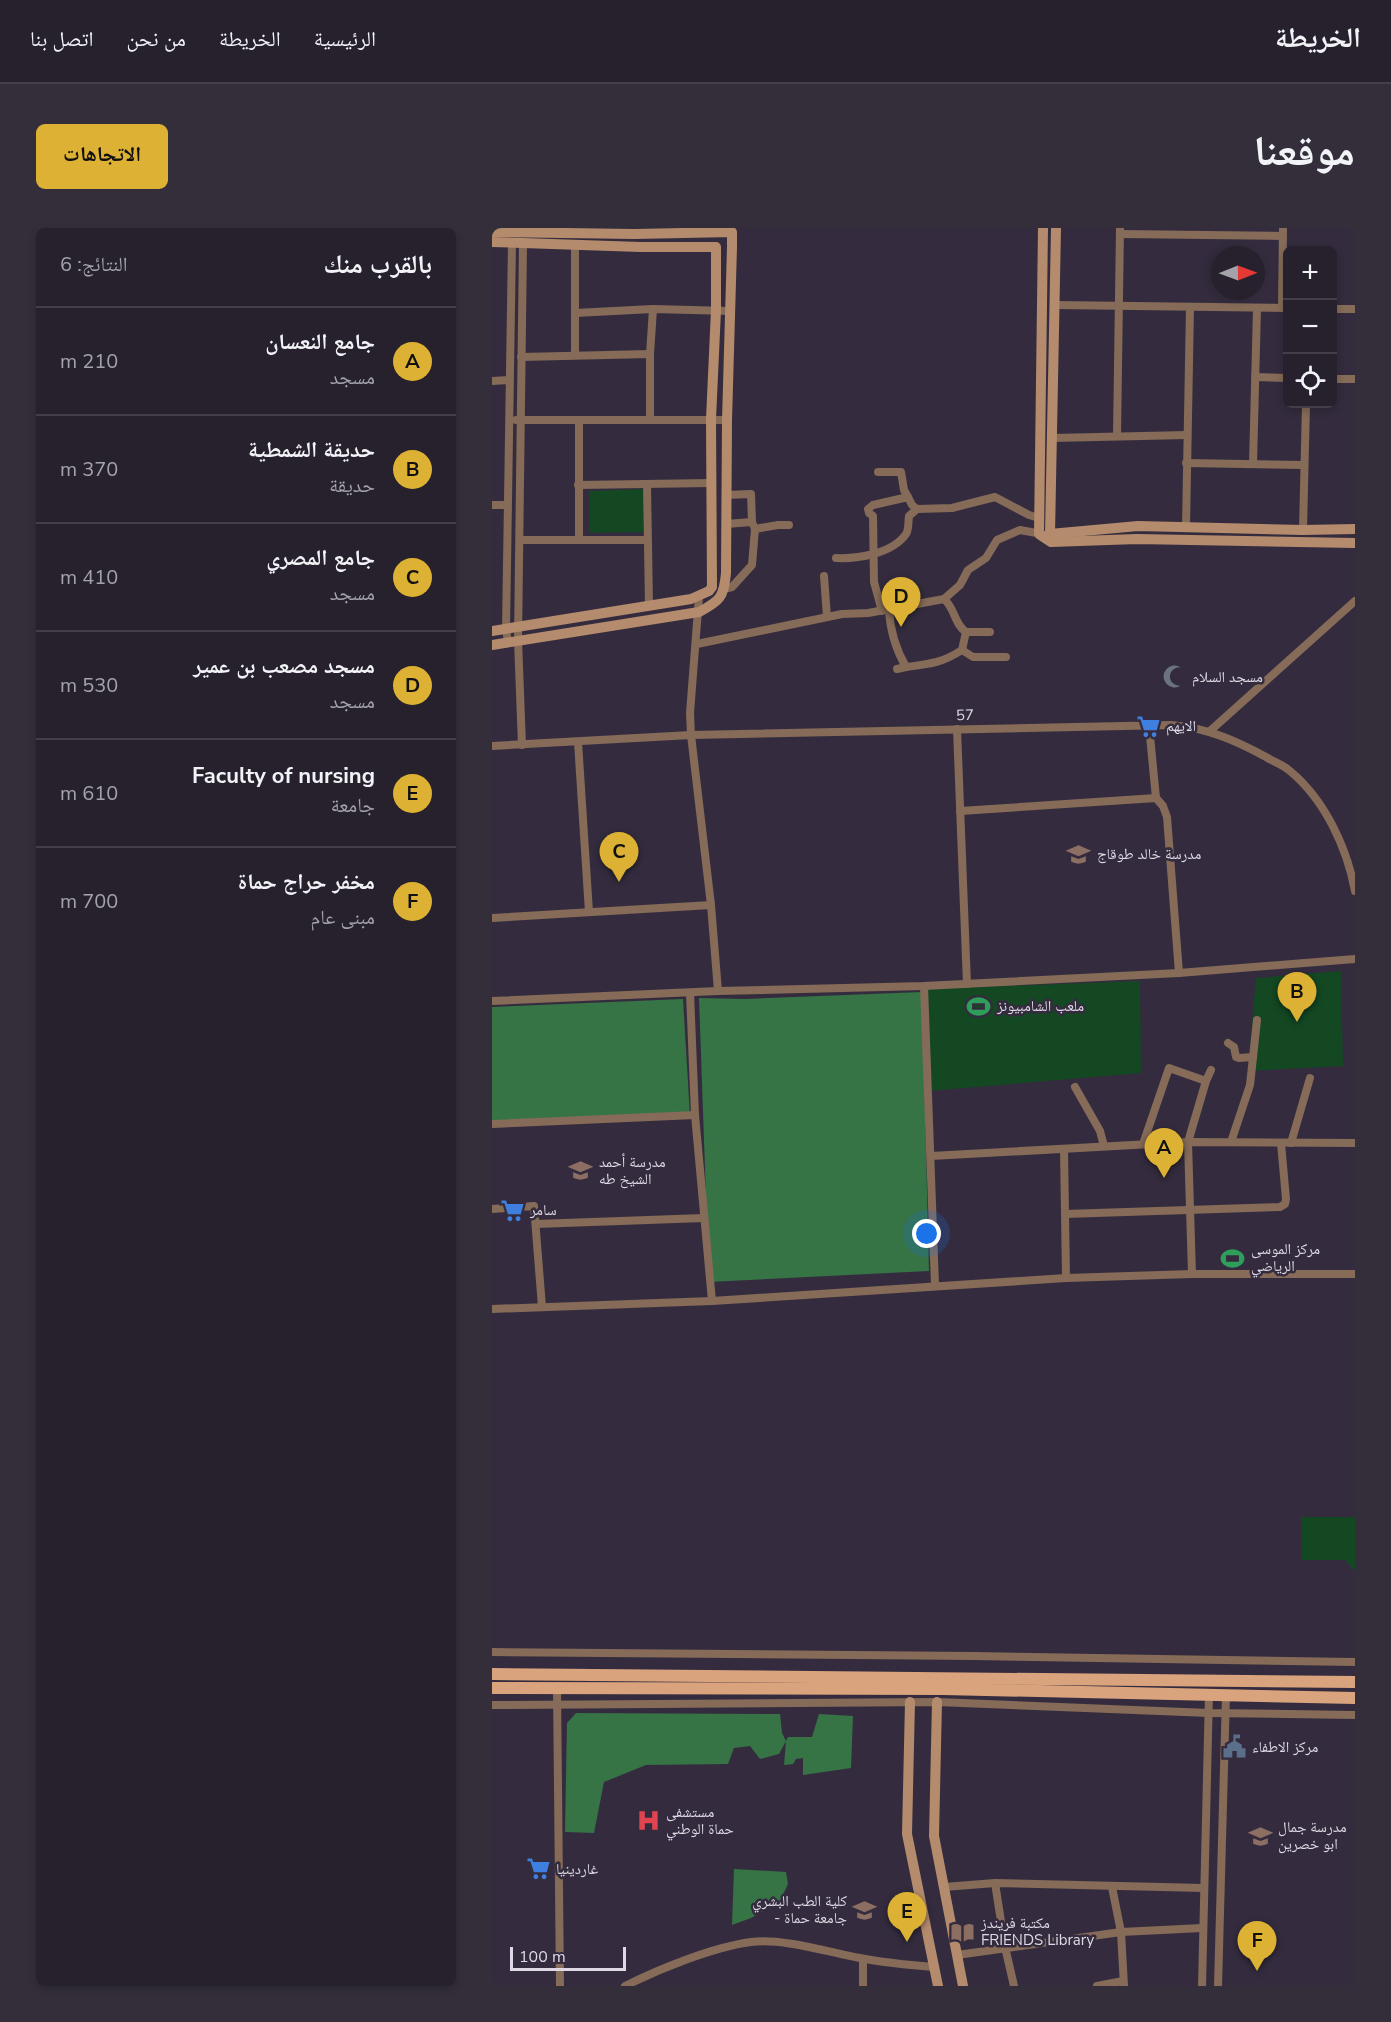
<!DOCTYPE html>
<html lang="ar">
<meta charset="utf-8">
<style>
:root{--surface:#27212e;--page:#332e3a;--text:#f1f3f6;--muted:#a4a3aa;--line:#433e4a;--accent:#ddb133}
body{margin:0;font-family:"Nunito Sans","Noto Naskh Arabic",sans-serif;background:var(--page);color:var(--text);direction:rtl}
.controls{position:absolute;right:18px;top:18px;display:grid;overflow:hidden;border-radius:9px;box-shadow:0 3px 9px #0003}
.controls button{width:54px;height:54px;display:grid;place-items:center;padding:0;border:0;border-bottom:2px solid var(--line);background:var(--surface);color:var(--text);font:30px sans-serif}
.compass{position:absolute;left:719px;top:18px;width:54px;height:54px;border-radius:50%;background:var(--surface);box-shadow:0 3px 9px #0003;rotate:89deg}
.scale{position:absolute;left:18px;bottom:15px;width:116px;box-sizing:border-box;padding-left:6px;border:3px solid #ded9e5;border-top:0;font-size:16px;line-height:21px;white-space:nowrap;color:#ded9e5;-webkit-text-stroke:4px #342c3e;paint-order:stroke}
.you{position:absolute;left:435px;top:1006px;width:21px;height:21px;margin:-15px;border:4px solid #fff;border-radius:50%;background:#1a73e8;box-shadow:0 0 0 9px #1a73e833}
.badge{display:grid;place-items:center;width:39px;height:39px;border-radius:50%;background:var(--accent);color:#111;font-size:20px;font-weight:700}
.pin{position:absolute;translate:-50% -50px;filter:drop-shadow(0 2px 3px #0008)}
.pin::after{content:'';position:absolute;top:32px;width:21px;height:18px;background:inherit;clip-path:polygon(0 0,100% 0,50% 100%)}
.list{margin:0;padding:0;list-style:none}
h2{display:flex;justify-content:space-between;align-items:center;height:78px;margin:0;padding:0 24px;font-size:26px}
h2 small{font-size:20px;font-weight:400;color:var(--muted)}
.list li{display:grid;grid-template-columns:39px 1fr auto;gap:18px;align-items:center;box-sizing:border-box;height:108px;padding:0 24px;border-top:2px solid var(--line)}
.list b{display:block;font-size:22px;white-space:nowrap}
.list p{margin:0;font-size:20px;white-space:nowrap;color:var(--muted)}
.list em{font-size:20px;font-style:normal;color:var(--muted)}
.icon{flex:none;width:33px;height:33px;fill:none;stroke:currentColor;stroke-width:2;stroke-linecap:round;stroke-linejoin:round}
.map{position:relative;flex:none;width:863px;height:1758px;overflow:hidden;direction:ltr;border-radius:9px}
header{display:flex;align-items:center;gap:36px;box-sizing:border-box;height:84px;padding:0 30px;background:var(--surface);border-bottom:2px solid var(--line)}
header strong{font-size:28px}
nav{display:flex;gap:33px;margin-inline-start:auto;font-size:21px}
.intro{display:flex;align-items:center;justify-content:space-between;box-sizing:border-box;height:144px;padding:0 36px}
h1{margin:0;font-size:42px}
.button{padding:15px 27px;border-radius:9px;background:var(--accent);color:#111;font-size:21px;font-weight:700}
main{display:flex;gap:36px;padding:0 36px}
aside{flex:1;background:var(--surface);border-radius:9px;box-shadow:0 3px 9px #0003}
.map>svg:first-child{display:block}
.green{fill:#134823}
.forest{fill:#367345}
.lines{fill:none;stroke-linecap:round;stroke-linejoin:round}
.street{stroke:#856b58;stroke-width:8}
.secondary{stroke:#b48b6d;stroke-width:10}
.primary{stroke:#d9a37d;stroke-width:12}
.labels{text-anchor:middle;stroke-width:5;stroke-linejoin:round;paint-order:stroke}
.poi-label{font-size:15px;fill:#ded9e5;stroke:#342c3e;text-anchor:start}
.street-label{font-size:15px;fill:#ded9e5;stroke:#342c3e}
</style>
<header>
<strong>الخريطة</strong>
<nav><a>الرئيسية</a><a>الخريطة</a><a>من نحن</a><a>اتصل بنا</a></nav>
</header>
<div class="intro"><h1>موقعنا</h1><a class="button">الاتجاهات</a></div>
<main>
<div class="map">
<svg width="863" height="1758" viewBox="0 0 863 1758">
<rect width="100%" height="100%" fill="#342c3e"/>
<g class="green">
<polygon points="153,261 151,304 97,305 97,263"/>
<polygon points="849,743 851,838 756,843 764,750"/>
<polygon points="648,753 649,845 436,863 436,761"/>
<polygon points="809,1289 863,1289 863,1343 853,1332 809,1332"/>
</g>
<g class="forest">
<polygon points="430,764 437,1043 217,1054 207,770 253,771"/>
<polygon points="191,771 198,888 0,894 0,779"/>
<polygon points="84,1485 288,1486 290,1505 294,1513 296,1509 320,1509 327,1486 361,1488 359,1540 311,1547 311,1530 304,1531 301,1536 292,1537 294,1513 287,1526 268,1531 258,1518 242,1520 236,1536 154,1537 112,1554 102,1605 73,1604 75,1495"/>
<polygon points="242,1641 294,1644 296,1656 288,1673 259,1690 240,1697"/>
</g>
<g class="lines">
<g class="street">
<polyline points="628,6 791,8"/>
<polyline points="83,16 83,126"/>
<polyline points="563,77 796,80"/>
<polyline points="790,80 791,0"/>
<polyline points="840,81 863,81"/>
<polyline points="83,85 161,81 238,83"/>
<polyline points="29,129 158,126"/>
<polyline points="763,149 796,150"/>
<polyline points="840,151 863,151"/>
<polyline points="0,153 17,152"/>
<polyline points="158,191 158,126 161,81"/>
<polyline points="24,192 235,192"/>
<polyline points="625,207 628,0"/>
<polyline points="560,210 695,207"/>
<polyline points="694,235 812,237"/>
<polyline points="761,236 765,80"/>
<polyline points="386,244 409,244 412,262 416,269"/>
<polyline points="155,256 157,377"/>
<polyline points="86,257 219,255"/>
<polyline points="234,267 259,266 260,294 263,301"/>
<polyline points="0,277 15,277"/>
<polyline points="234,296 260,294"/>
<polyline points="694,299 698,79"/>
<polyline points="811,302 814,176"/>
<polyline points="28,312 155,312"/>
<polyline points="87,312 87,192"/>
<path d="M344,330c21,1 56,-4 70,-24 3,-4 2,-12 3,-18l8,-7 35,-1 43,-11 34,18 10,3"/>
<polyline points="332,348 335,389"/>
<polyline points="232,361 240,359 260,337 263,301 286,297 297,297"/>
<polyline points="207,369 198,485 199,507 219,677 226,763"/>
<path d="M452,371c11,9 10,25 22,33"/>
<path d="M397,381c1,22 6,39 17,58 24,-3 36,-4 56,-17l4,-18h24"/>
<polyline points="390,383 382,354 381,288 377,285 376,281 381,277 416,269 420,277 425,281"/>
<polyline points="16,414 14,401 20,14"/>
<polyline points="205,416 350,386 376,385 452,371 468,357 476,342 494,330 505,312 528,302 550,306"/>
<polyline points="470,422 481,429 514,429"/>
<polyline points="405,441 414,439"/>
<polyline points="657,498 664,570"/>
<polyline points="465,501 475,756"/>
<polyline points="718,503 863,373"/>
<polyline points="86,514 97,684"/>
<polyline points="30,517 26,412 31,16"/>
<path d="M0,518l199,-11 480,-10c36,3 64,15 95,32 8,5 18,8 24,14 35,29 57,77 65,120"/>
<polyline points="468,583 664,570 671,578 675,589 687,745"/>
<polyline points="0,690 219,677"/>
<polyline points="432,758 443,1057"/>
<polyline points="198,765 203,887 220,1073"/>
<polyline points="0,773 226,763 432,758 687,745 863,731"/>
<polyline points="736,815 742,819 744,829 747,830 761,829"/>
<polyline points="583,859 608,903 612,918"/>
<polyline points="0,896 203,887"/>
<polyline points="739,914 758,857 765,792"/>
<polyline points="799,915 818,850"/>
<polyline points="651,916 677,840 714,853 719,842"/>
<polyline points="572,921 574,1050"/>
<polyline points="439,928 696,914 863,915"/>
<polyline points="0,981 42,978 50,1079"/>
<polyline points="573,986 788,979 793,976 794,971 789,915"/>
<polyline points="44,996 212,990"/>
<polyline points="700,1046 696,914 714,853"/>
<polyline points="0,1081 220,1073 574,1050 700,1046 863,1046"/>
<polyline points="0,1424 483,1428 863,1434"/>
<polyline points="65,1461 68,1758"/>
<polyline points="0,1477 445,1474 717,1485 863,1487"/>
<polyline points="503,1655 513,1719 522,1758"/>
<polyline points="452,1659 503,1655 711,1660"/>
<polyline points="620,1659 629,1704 632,1758"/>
<polyline points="465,1727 629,1704 710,1700"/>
<path d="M133,1758c34,-17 88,-39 126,-44 32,-4 77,10 109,16 25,5 49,7 74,9"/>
<polyline points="371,1758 371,1731"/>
<polyline points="605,1758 631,1753"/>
<polyline points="710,1758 717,1466"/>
<polyline points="726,1758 734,1467"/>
</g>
<g class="secondary">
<polyline points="551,0 547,306 559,314 645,311 863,315"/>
<polyline points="564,0 558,306 646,298 811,302 863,301"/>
<path d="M0,4l143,2 97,-2v15l-5,173 -1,153c-2,24 -6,28 -27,39l-207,33"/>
<polyline points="0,14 148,19 224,19 224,82 219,191 220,359 217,363 199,371 0,403"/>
<polyline points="418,1474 415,1606 446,1758"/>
<polyline points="445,1474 442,1608 471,1758"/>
</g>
<g class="primary">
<polyline points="0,1446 863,1454"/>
<polyline points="0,1460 451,1461 863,1470"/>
</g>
</g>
<defs>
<symbol id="mosque-bare" viewBox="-9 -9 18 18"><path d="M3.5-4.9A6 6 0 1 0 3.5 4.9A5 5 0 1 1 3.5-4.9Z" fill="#6b7280" stroke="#342c3e" stroke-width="2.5" paint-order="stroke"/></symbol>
<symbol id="supermarket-bare" viewBox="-9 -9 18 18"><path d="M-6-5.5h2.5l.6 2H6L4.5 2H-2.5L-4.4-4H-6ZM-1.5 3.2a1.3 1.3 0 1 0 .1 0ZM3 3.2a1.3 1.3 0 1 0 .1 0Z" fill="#3f7fe0" stroke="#342c3e" stroke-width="2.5" paint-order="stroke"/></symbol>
<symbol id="school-bare" viewBox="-9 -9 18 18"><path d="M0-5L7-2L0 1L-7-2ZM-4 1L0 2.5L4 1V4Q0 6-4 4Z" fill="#8d6e63" stroke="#342c3e" stroke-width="2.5" paint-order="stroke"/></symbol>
<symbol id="stadium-bare" viewBox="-9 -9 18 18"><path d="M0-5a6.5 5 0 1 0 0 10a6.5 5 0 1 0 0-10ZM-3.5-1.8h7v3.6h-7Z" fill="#2e9e5b" stroke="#342c3e" stroke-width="2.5" paint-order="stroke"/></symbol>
<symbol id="civic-bare" viewBox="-9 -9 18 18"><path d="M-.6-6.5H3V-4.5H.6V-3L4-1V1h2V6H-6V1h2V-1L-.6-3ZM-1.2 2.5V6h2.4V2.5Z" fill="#5c6f8a" stroke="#342c3e" stroke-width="2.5" paint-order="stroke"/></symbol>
<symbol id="hospital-bare" viewBox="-9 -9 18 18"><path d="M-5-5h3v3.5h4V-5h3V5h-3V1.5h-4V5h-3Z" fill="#e0444e" stroke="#342c3e" stroke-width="2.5" paint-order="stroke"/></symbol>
<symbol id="university-bare" viewBox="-9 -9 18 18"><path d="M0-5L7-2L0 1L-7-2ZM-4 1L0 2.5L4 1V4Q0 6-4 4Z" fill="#8d6e63" stroke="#342c3e" stroke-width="2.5" paint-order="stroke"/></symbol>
<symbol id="library-bare" viewBox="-9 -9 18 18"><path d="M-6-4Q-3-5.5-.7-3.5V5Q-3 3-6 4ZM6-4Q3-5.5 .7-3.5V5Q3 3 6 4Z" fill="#8d6e63" stroke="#342c3e" stroke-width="2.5" paint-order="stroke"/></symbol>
</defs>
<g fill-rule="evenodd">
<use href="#mosque-bare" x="666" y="432" width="33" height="33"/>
<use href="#supermarket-bare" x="640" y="482" width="33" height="33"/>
<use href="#school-bare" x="570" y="610" width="33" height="33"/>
<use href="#stadium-bare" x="470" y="762" width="33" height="33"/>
<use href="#school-bare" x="72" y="926" width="33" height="33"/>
<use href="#supermarket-bare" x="4" y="966" width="33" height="33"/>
<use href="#stadium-bare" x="724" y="1014" width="33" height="33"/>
<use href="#civic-bare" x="726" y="1502" width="33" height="33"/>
<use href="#hospital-bare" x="140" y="1576" width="33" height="33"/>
<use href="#school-bare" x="752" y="1592" width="33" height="33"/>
<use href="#supermarket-bare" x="30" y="1624" width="33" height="33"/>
<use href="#university-bare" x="356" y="1666" width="33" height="33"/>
<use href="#library-bare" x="454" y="1688" width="33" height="33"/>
</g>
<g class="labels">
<g class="poi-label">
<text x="700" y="454">مسجد السلام</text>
<text x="674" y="503">الايهم</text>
<text x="605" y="631">مدرسة خالد طوقاج</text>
<text x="505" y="783">ملعب الشامبيونز</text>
<text x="107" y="939">مدرسة أحمد<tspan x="107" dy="17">الشيخ طه</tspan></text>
<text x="38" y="987">سامر</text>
<text x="759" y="1026">مركز الموسى<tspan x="759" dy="17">الرياضي</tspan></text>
<text x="760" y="1524">مركز الاطفاء</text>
<text x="174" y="1589">مستشفى<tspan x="174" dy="17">حماة الوطني</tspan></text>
<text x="786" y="1604">مدرسة جمال<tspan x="786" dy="17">ابو خصرين</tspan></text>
<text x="64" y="1646">غاردينيا</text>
<text x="355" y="1678" text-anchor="end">كلية الطب البشري<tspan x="355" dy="17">- جامعة حماة</tspan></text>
<text x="489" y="1700">مكتبة فريندز<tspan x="489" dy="17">FRIENDS Library</tspan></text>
</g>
<g class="street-label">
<text transform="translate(473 487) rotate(-1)" y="5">57</text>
</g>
</g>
</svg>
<div class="controls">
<button>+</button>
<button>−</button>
<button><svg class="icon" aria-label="locate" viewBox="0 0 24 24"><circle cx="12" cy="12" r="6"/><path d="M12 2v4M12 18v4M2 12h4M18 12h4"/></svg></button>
</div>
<svg class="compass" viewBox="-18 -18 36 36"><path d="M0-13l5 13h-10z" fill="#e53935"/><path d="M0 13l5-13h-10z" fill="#a4a3aa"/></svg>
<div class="scale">100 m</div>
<div class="you"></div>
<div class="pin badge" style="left:672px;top:950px">A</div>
<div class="pin badge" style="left:805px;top:794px">B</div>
<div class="pin badge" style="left:127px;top:654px">C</div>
<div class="pin badge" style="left:409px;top:399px">D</div>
<div class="pin badge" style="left:415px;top:1714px">E</div>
<div class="pin badge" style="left:765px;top:1743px">F</div>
</div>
<aside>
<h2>بالقرب منك<small>النتائج: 6</small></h2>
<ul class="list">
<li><span class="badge">A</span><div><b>جامع النعسان</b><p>مسجد</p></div><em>210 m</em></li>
<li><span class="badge">B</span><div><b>حديقة الشمطية</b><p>حديقة</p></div><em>370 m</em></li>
<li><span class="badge">C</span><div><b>جامع المصري</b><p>مسجد</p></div><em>410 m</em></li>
<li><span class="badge">D</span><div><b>مسجد مصعب بن عمير</b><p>مسجد</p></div><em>530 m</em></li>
<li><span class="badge">E</span><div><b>Faculty of nursing</b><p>جامعة</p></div><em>610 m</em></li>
<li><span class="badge">F</span><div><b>مخفر حراج حماة</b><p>مبنى عام</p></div><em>700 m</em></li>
</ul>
</aside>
</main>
